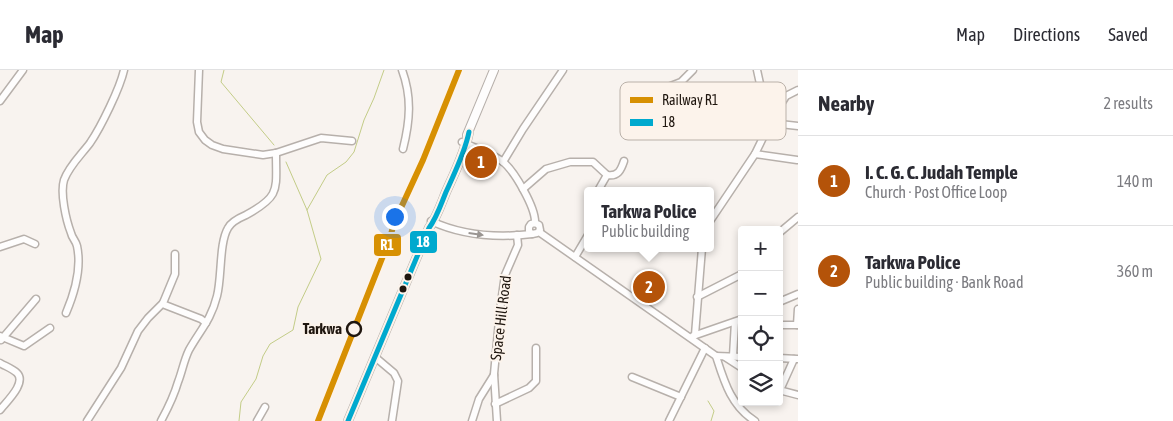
<!DOCTYPE html>
<meta charset="utf-8">
<style>
:root{--surface:#fff;--page:#f7f7f7;--text:#2b2b33;--muted:#7c7c81;--line:#e1e1e2;--accent:#b45309}
body{margin:0;font-family:"Asap Condensed",sans-serif;background:var(--page);color:var(--text)}
.controls{position:absolute;right:15px;bottom:15px;display:grid;overflow:hidden;border-radius:5px;box-shadow:0 2px 8px #0003}
.controls button{width:45px;height:45px;display:grid;place-items:center;padding:0;border:0;border-bottom:1px solid var(--line);background:var(--surface);color:var(--text);font:25px sans-serif}
.you{position:absolute;left:394px;top:146px;width:18px;height:18px;margin:-12px;border:4px solid #fff;border-radius:50%;background:#1a73e8;box-shadow:0 0 0 8px #1a73e833}
.badge{display:grid;place-items:center;width:32px;height:32px;border-radius:50%;background:var(--accent);color:#fff;font-size:16px;font-weight:700}
.pin{position:absolute;translate:-50% -50%;border:2px solid #fff;box-shadow:0 1px 5px #0006}
.popup{position:absolute;left:584px;top:117px;width:130px;height:65px;box-sizing:border-box;display:grid;place-content:center;border-radius:5px;background:var(--surface);filter:drop-shadow(0 1px 4px #0005);font-size:16px;white-space:nowrap;color:var(--muted)}
.popup b{font-size:19px;color:var(--text)}
.popup::after{content:'';position:absolute;left:50%;top:100%;margin-left:-10px;border:10px solid transparent;border-top-color:var(--surface)}
.list{margin:0;padding:0;list-style:none}
h2{display:flex;justify-content:space-between;align-items:center;height:65px;margin:0;padding:0 20px;font-size:21px}
h2 small{font-size:16px;font-weight:400;color:var(--muted)}
.list li{display:grid;grid-template-columns:32px 1fr auto;gap:15px;align-items:center;box-sizing:border-box;height:90px;padding:0 20px;border-top:1px solid var(--line)}
.list b{display:block;font-size:19px;white-space:nowrap}
.list p{margin:0;font-size:16px;white-space:nowrap;color:var(--muted)}
.list em{font-size:16px;font-style:normal;color:var(--muted)}
.icon{flex:none;width:28px;height:28px;fill:none;stroke:currentColor;stroke-width:2;stroke-linecap:round;stroke-linejoin:round}
.map{position:relative;flex:none;width:798px;height:351px;overflow:hidden}
header{display:flex;align-items:center;gap:30px;box-sizing:border-box;height:70px;padding:0 25px;background:var(--surface);border-bottom:1px solid var(--line)}
header strong{font-size:24px}
nav{display:flex;gap:28px;margin-inline-start:auto;font-size:18px}
main{display:flex}
aside{flex:1;background:var(--surface)}
.map>svg:first-child{display:block}
.lines{fill:none;stroke-linecap:round;stroke-linejoin:round}
.stream{stroke:#c3cc87;stroke-width:1}
.minor-casing{stroke:#b7b0ab;stroke-width:9}
.major-casing{stroke:#b7b0ab;stroke-width:10}
.minor{stroke:#fefdfd;stroke-width:6}
.major{stroke:#fefdfd;stroke-width:8}
.bus-1-casing{stroke:#fcf3eb;stroke-width:9}
.bus-1{stroke:#00a9ce;stroke-width:5}
.rail-1-casing{stroke:#fcf3eb;stroke-width:10}
.rail-1{stroke:#d79002;stroke-width:6}
.oneway{fill:#9a9592}
.bus-dot{fill:#1f160f;stroke:#fcf3eb;stroke-width:2}
.stop-dot{fill:#fcf3eb;stroke:#1f160f;stroke-width:2.5}
.labels{text-anchor:middle;stroke-width:4;stroke-linejoin:round;paint-order:stroke}
.street-label{font-size:15px;fill:#1f160f;stroke:#fcf3eb}
.stop-label{font-size:15px;font-weight:bold;fill:#1f160f;stroke:#fcf3eb;text-anchor:end}
.key{fill:#fcf3eb;stroke:#bab1a9;stroke-width:1}
.key-label{font-size:14px;fill:#1f160f}
.line-badge{stroke:#fcf3eb;stroke-width:2}
.badge-label{font-size:14px;text-anchor:middle;font-weight:bold;fill:#fff}
</style>
<header>
<strong>Map</strong>
<nav><a>Map</a><a>Directions</a><a>Saved</a></nav>
</header>
<main>
<div class="map">
<svg width="798" height="351" viewBox="0 0 798 351">
<rect width="100%" height="100%" fill="#f8f3ef"/>
<g class="lines">
<g class="stream">
<polyline points="224,0 221,12 274,75"/>
<polyline points="307,140 327,105 346,92 354,82 364,50 374,28 384,0"/>
<polyline points="708,331 714,341 711,351"/>
<polyline points="239,351 241,332 256,309 263,286 270,274 293,260 298,237 321,189 307,140 286,92"/>
</g>
<defs>
<g id="minor">
<polyline points="199,0 197,52 199,62 205,70 212,75 223,79 263,85 276,83 321,68 352,71"/>
<path d="M402,0c10,27 8,51 1,79"/>
<polyline points="757,0 764,32 774,45"/>
<polyline points="668,17 681,12 693,0"/>
<polyline points="751,25 764,32"/>
<polyline points="0,31 23,0"/>
<polyline points="771,53 798,56"/>
<path d="M462,72c13,6 28,11 40,19 12,9 34,47 33,62l4,2 1,5 -3,3 -5,1 -3,-3v-4l2,-3 4,-1"/>
<polyline points="755,84 797,90"/>
<polyline points="503,92 523,59 563,0"/>
<path d="M607,105c11,2 14,-5 17,-14"/>
<polyline points="523,119 546,99 570,92 593,92 607,105 599,119"/>
<path d="M431,151c32,15 66,17 101,13"/>
<polyline points="710,151 755,84 774,45 786,26 798,20"/>
<path d="M539,162l177,124c8,25 15,50 39,65"/>
<polyline points="779,163 798,147"/>
<polyline points="0,177 24,169 35,174"/>
<polyline points="175,184 175,204 163,233 165,235 201,249 206,253"/>
<polyline points="575,187 588,165"/>
<polyline points="697,227 742,204"/>
<polyline points="779,232 798,224"/>
<path d="M66,243c9,-21 16,-44 11,-67 -1,-5 -5,-8 -6,-13 -5,-13 -11,-40 -7,-53 5,-14 17,-25 26,-37 11,-16 30,-55 34,-73"/>
<polyline points="779,255 798,255"/>
<polyline points="797,255 798,239"/>
<polyline points="695,265 702,178"/>
<polyline points="0,266 24,276 50,258"/>
<polyline points="693,266 742,249"/>
<polyline points="1,270 36,229"/>
<polyline points="716,286 742,287"/>
<polyline points="733,286 735,252"/>
<polyline points="375,287 394,303 398,311 392,351"/>
<polyline points="725,287 742,298"/>
<polyline points="779,288 797,289"/>
<path d="M0,293c5,3 13,6 17,10 10,10 -11,29 -17,37"/>
<polyline points="632,307 681,327"/>
<polyline points="779,320 798,325"/>
<polyline points="780,320 794,289"/>
<polyline points="495,334 529,318 536,311 536,278"/>
<polyline points="87,351 121,298 138,261 148,248 163,233"/>
<path d="M161,351c7,-13 13,-25 17,-39 4,-10 6,-22 11,-32 12,-21 22,-30 28,-54 5,-19 2,-53 11,-68 3,-6 11,-10 18,-13 35,-19 30,-25 30,-62"/>
<polyline points="257,351 265,337"/>
<polyline points="472,351 479,329 494,305"/>
<polyline points="497,351 494,304 500,240 505,205 518,175 517,165"/>
<polyline points="669,351 705,278"/>
</g>
<g id="major">
<polyline points="467,65 494,0"/>
<path d="M348,351l81,-193c8,-11 12,-24 17,-36 9,-20 19,-40 23,-60"/>
</g>
</defs>
<use href="#minor" class="minor-casing"/>
<use href="#major" class="major-casing"/>
<use href="#minor" class="minor"/>
<use href="#major" class="major"/>
<defs>
<path id="bus-1" d="M348,351l81,-193c8,-11 12,-24 17,-36 9,-20 19,-40 23,-60"/>
</defs>
<use href="#bus-1" class="bus-1-casing"/>
<use href="#bus-1" class="bus-1"/>
<defs>
<polyline id="rail-1" points="318,351 390,168 394,153 423,90 459,0"/>
</defs>
<use href="#rail-1" class="rail-1-casing"/>
<use href="#rail-1" class="rail-1"/>
</g>
<defs><path id="oneway-solid" d="M-6-.8H1V-3.2L6.5 0L1 3.2V.8H-6Z" transform="scale(1.25)"/></defs>
<use class="oneway" href="#oneway-solid" transform="translate(476 164) rotate(8)"/>
<g class="bus-dot">
<circle cx="408" cy="207" r="4.5"/>
<circle cx="403" cy="219" r="4.5"/>
</g>
<circle class="stop-dot" cx="354" cy="259" r="7"/>
<g class="labels">
<g class="street-label">
<text transform="translate(501 248) rotate(-83)" y="5">Space Hill Road</text>
</g>
<g class="stop-label">
<text x="342" y="264">Tarkwa</text>
</g>
</g>
<rect x="620" y="12" width="166" height="58" rx="8" class="key"/>
<rect x="630" y="27" width="23" height="6" fill="#d79002"/>
<rect x="630" y="49" width="23" height="7" fill="#00a9ce"/>
<g class="key-label">
<text x="662" y="35">Railway R1</text>
<text x="662" y="57">18</text>
</g>
<g class="line-badge">
<rect x="409" y="160" width="29" height="24" rx="5" fill="#00a9ce"/>
<rect x="373" y="163" width="29" height="24" rx="5" fill="#d79002"/>
</g>
<g class="badge-label">
<text x="423" y="177">18</text>
<text x="387" y="180">R1</text>
</g>
</svg>
<div class="controls">
<button>+</button>
<button>−</button>
<button><svg class="icon" aria-label="locate" viewBox="0 0 24 24"><circle cx="12" cy="12" r="6"/><path d="M12 2v4M12 18v4M2 12h4M18 12h4"/></svg></button>
<button><svg class="icon" aria-label="layers" viewBox="0 0 24 24"><path d="M12 4l9 5-9 5-9-5zM3 14l9 5 9-5"/></svg></button>
</div>
<div class="you"></div>
<div class="pin badge" style="left:481px;top:92px">1</div>
<div class="pin badge" style="left:649px;top:217px">2</div>
<div class="popup"><b>Tarkwa Police</b>Public building</div>
</div>
<aside>
<h2>Nearby<small>2 results</small></h2>
<ul class="list">
<li><span class="badge">1</span><div><b>I. C. G. C. Judah Temple</b><p>Church · Post Office Loop</p></div><em>140 m</em></li>
<li><span class="badge">2</span><div><b>Tarkwa Police</b><p>Public building · Bank Road</p></div><em>360 m</em></li>
</ul>
</aside>
</main>
